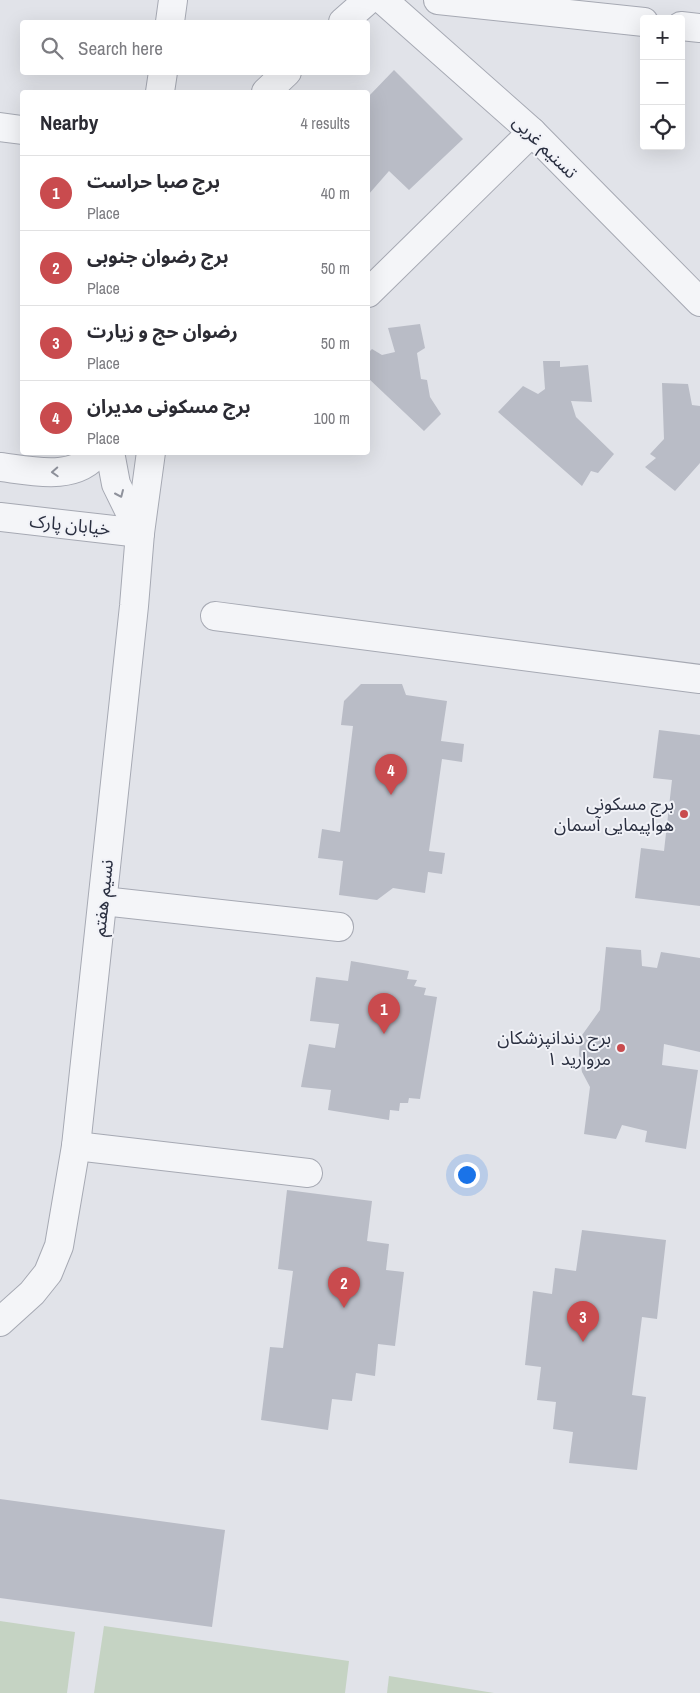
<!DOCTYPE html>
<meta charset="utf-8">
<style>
:root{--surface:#fff;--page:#f7f7f7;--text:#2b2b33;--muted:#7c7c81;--line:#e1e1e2;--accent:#c94b4e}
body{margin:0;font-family:"Archivo Narrow","Noto Sans Arabic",sans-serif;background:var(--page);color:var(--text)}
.controls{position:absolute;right:15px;top:15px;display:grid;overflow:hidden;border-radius:5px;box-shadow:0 5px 20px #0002}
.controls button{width:45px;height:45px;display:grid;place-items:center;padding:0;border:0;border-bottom:1px solid var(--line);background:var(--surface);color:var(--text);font:25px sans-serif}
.you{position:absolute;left:466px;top:1174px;width:18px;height:18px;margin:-12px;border:4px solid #fff;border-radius:50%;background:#1a73e8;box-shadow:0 0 0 8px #1a73e833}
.badge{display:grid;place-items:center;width:32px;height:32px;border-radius:50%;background:var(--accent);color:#fff;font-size:16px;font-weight:700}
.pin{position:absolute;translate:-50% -41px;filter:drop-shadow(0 1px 2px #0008)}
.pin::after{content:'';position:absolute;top:26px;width:18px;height:15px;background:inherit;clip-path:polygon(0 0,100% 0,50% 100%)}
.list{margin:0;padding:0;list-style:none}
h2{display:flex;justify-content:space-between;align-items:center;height:65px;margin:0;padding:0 20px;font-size:21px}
h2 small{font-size:16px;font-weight:400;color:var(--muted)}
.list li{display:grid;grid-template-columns:32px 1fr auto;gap:15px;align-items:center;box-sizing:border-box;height:75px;padding:0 20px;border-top:1px solid var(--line)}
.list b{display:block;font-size:19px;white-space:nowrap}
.list p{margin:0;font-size:16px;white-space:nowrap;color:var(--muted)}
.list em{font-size:16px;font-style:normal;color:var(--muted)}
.icon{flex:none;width:28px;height:28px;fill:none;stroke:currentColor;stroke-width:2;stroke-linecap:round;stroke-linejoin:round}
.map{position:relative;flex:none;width:700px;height:1693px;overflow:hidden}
.search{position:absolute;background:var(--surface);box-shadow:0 5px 20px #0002;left:20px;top:20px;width:350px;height:55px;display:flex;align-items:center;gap:12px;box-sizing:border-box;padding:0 18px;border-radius:5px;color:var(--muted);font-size:19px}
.panel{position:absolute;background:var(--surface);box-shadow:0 5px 20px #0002;left:20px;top:90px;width:350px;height:365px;border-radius:5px}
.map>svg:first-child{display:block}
.green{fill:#c5d3c3}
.building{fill:#b9bcc6}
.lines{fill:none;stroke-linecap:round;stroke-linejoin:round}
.minor-casing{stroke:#a6a9b3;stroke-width:30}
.minor{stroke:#f4f5f8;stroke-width:28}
.oneway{stroke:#8f929c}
.poi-dot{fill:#c94b4e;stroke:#f1f2f7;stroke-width:2}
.labels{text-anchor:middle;stroke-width:4;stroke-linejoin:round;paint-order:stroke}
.street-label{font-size:18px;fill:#2a2f40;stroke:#f1f2f7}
.poi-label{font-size:18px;fill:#2a2f40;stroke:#f1f2f7;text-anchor:end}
</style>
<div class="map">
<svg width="700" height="1693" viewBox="0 0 700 1693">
<rect width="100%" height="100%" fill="#e1e3e9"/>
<g class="green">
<polygon points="0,1621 75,1632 67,1693 0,1693"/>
<polygon points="104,1626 349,1661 345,1693 94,1693"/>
<polygon points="389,1676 494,1693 387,1693"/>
</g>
<g class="building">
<polygon points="394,70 463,139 409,190 389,171 368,195 368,97"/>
<polygon points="420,324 425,348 417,353 421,379 427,380 430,397 441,414 424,431 368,378 368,353 372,349 382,355 395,352 388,328"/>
<polygon points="543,361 560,361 560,367 588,365 592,402 571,401 576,417 614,454 598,473 591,471 582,486 498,412 523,386 538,394 545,389"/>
<polygon points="662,383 688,384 692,405 700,406 700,463 675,491 645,467 656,458 650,454 664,439"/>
<polygon points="361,684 402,684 406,695 447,701 441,741 464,744 462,762 442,759 429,851 445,853 442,874 428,872 425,893 393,888 377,900 339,895 343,861 318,858 322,829 340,832 353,726 341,725 344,701"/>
<polygon points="659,730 700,735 700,906 635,898 641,848 664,851 672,780 653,778"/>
<polygon points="606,947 641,950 642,966 657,968 661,952 700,958 700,1052 664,1044 662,1065 698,1070 686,1149 645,1142 647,1131 622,1125 616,1139 584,1134 590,1087 582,1072 579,1054 580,1038 600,1010"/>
<polygon points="351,961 409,971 407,979 417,980 414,986 426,988 424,995 437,997 420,1099 409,1098 408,1103 400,1103 399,1111 390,1110 389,1120 328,1110 331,1090 301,1087 309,1044 335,1048 339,1024 310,1021 316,977 348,981"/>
<polygon points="287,1190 372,1201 367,1241 389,1244 386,1270 404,1272 395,1346 378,1344 375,1376 356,1373 352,1401 332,1399 328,1430 261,1420 270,1347 283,1348 293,1271 278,1269"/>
<polygon points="582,1230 666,1240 657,1319 642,1317 632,1395 646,1397 637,1470 569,1463 573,1432 553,1429 556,1402 537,1400 541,1367 525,1365 533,1291 552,1294 555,1268 576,1271"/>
<polygon points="0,1499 225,1530 212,1627 0,1598"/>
</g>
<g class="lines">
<defs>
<g id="minor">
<polyline points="383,0 532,132 700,302"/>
<polyline points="438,0 644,22"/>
<polyline points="170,22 173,0"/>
<polyline points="343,22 368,0"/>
<polyline points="681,26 700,28"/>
<polyline points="160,92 163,72"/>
<polyline points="266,92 287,72"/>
<polyline points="0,127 22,130"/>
<polyline points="368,293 532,132"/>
<polyline points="110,452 116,484 140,533"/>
<path d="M0,467c32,4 76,15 98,-15"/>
<polyline points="0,517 140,533"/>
<polyline points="215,616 700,679"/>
<polyline points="103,901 339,927"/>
<polyline points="76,1146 308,1173"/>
<polyline points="0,1322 32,1293 48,1273 59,1246 76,1146 134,606 140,533 151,452"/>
</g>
</defs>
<use href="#minor" class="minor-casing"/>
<use href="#minor" class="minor"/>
</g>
<defs><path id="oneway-chevron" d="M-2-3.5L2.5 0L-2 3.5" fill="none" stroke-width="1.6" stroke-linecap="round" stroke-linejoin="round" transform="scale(1.25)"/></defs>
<g class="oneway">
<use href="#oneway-chevron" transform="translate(55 472) rotate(177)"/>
<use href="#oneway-chevron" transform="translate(120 494) rotate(66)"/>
</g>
<g class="poi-dot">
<circle cx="684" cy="814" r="5"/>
<circle cx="621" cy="1048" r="5"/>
</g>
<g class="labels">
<g class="street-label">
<text transform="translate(545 147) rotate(44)" y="6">تسنیم غربی</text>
<text transform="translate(70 525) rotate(6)" y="6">خیابان پارک</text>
<text transform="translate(103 898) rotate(-84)" y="6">نسیم هفتم</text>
</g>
<g class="poi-label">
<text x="674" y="810">برج مسکونی<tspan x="674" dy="21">هواپیمایی آسمان</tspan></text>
<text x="611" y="1044">برج دندانپزشکان<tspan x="611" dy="21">مروارید ۱</tspan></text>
</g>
</g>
</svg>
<div class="controls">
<button>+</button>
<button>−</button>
<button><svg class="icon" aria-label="locate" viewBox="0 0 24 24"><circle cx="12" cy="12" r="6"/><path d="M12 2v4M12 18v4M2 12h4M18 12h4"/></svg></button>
</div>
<div class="you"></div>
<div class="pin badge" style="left:384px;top:1034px">1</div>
<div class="pin badge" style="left:344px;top:1308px">2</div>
<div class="pin badge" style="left:583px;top:1342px">3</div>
<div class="pin badge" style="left:391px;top:795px">4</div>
<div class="search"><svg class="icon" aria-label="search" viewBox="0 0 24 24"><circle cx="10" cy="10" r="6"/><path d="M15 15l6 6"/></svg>Search here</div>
<section class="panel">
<h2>Nearby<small>4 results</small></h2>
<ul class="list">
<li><span class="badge">1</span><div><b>برج صبا حراست</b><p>Place</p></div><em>40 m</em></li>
<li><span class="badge">2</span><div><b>برج رضوان جنوبی</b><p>Place</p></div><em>50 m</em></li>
<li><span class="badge">3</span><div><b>رضوان حج و زیارت</b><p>Place</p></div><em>50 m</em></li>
<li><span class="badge">4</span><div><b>برج مسکونی مدیران</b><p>Place</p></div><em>100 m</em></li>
</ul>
</section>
</div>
